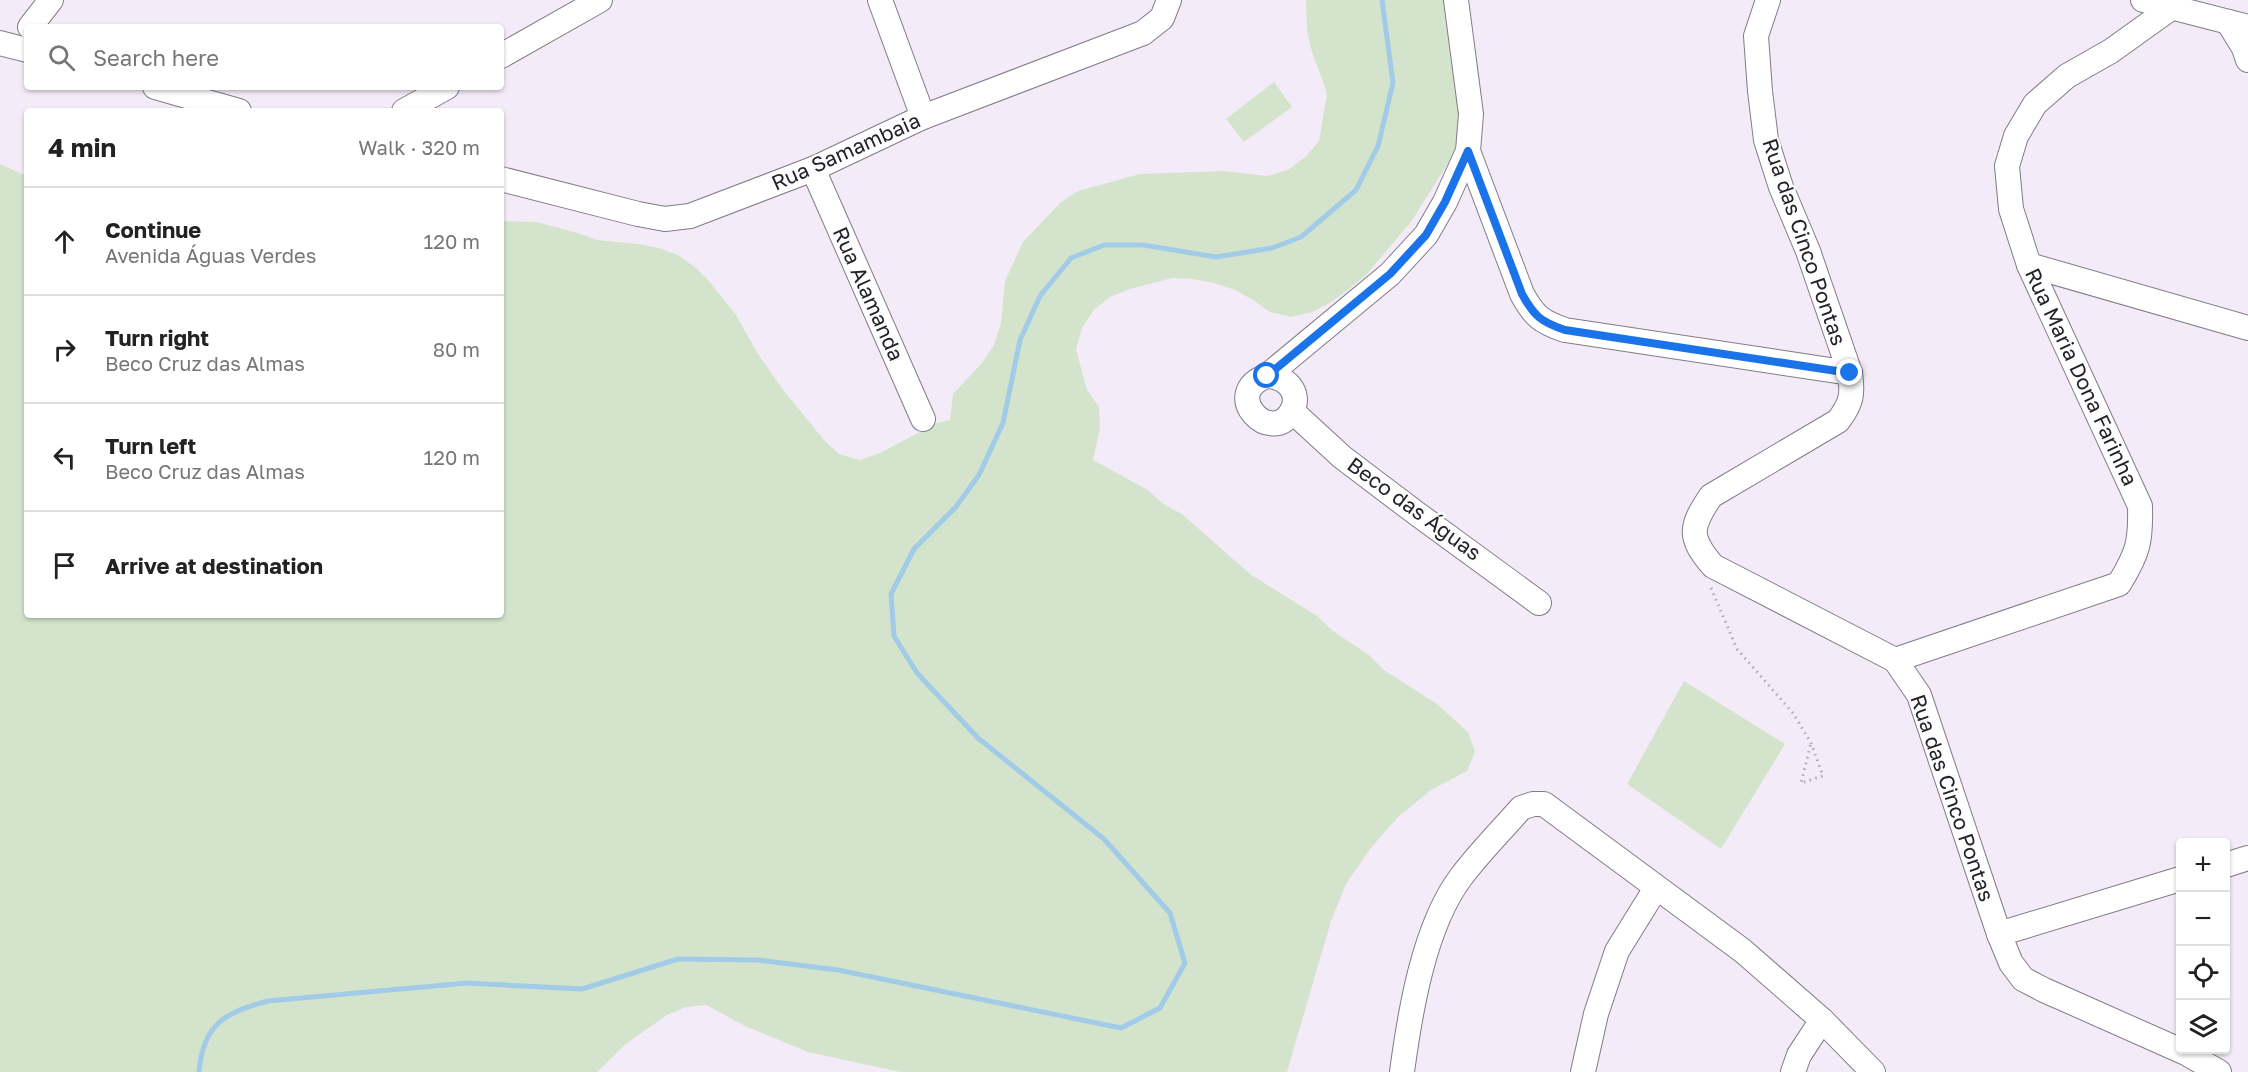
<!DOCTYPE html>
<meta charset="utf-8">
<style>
:root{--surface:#fff;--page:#f2f2f2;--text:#222;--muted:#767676;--line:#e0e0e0}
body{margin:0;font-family:"Golos Text",sans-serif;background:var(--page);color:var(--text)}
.controls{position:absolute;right:18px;bottom:18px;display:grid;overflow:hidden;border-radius:6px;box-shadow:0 2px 4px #0004}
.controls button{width:54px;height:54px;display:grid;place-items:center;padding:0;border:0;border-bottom:2px solid var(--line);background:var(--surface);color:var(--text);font:30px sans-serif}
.stop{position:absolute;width:18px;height:18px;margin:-14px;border:4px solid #1a73e8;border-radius:50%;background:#fff}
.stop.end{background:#1a73e8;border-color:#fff;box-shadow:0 2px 6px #0008}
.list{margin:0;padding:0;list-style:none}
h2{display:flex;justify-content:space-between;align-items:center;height:78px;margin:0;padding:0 24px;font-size:26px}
h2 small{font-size:20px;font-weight:400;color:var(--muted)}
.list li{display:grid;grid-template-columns:39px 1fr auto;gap:18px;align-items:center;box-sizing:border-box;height:108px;padding:0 24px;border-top:2px solid var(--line)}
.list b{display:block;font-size:22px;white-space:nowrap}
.list p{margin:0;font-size:20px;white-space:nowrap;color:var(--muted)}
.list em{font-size:20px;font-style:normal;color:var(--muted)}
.icon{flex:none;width:33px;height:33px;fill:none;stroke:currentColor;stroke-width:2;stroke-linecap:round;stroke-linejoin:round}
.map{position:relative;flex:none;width:2248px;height:1072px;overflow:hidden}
.search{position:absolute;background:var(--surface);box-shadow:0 2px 4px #0004;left:24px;top:24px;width:480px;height:66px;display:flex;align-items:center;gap:15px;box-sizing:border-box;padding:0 21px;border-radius:6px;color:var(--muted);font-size:22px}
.panel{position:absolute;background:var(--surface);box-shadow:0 2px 4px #0004;left:24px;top:108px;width:480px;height:510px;border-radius:6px}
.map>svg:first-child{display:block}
.green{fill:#d4e4cc}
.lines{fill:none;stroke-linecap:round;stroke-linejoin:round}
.stream{stroke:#a1cbe7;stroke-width:5}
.minor-casing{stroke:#827b87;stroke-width:26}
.path{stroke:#afa9b3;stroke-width:3;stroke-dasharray:1.5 4.5;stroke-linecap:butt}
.minor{stroke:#fff;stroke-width:24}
.route{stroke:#1a73e8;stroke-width:8}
.labels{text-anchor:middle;stroke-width:4.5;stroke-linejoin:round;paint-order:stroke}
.street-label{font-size:21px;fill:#252227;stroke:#fdfcfe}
</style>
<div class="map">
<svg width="2248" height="1072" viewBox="0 0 2248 1072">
<rect width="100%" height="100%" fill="#f3ecf8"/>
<g class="green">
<polygon points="1306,0 1447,0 1460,118 1457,146 1447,165 1411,222 1366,275 1349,289 1330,303 1312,312 1291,317 1270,312 1253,300 1235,290 1214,283 1192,279 1172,278 1130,289 1110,297 1094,310 1082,328 1076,349 1087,390 1099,407 1100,428 1093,460 1148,490 1163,504 1182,514 1250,574 1317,616 1333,631 1369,655 1384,670 1437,704 1468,732 1475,752 1467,771 1431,790 1397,818 1370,849 1346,884 1331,921 1287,1072 900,1072 808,1052 745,1026 706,1005 686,1007 667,1015 627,1043 597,1072 0,1072 0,164 27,176 27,615 501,615 501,221 537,222 581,234 597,240 639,244 659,248 678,255 696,268 710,282 736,315 758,354 784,391 824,440 839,454 860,460 880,453 937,423 950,420 953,394 982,363 994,345 1001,323 1005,281 1023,242 1060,203 1078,191 1140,174 1224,171 1267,176 1288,170 1305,157 1319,141 1327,93 1312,52 1307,31"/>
<polygon points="1274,82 1292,107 1244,142 1226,119"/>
<polygon points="1684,681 1785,744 1721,849 1627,784"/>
</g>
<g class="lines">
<path class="stream" d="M199,1072c4,-48 26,-60 69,-71l199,-18 115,6 96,-30 80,1 80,10 283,58 39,-20 25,-45 -15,-50 -66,-74 -126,-101 -61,-65 -23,-37 -3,-42 23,-45 41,-41 24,-33 24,-52 17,-83 20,-44 31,-38 33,-13h39l73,12 56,-9 29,-11 55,-47 22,-44 15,-63 -11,-83"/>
<defs>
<g id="minor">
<polyline points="880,0 923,117"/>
<path d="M1768,0l-12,36 4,55 6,49 15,47 27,64 42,122c3,21 2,30 -12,48l-127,75c-21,31 -23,41 2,70l182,94 24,35 80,239 12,29 12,16 21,11 142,63 33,19"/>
<polyline points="2143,0 2248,27"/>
<polyline points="2228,22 2244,48 2248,60"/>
<polyline points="30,27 51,0"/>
<polyline points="0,43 27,50"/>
<polyline points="501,56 600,0"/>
<polyline points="155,87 239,111"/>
<polyline points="404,111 447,87"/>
<path d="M1468,151l54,143c12,22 19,28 43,36l285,43"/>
<polyline points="813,169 923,419"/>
<polyline points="501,179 638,214 665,219 690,216 813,169 923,117 1143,33 1162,18 1169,0"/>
<polyline points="2029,265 2248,328"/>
<path d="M1267,376c18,0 35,16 25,35 -21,37 -73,-18 -25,-35l123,-102 36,-39 19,-33 23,-51 3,-37 -15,-114"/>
<polyline points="1292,411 1342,457 1416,513 1539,603"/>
<path d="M1895,660l224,-76c19,-31 22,-42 21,-78l-111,-241 -18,-56 -4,-43 9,-30 19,-32 32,-28 44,-25 60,-43"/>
<polyline points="2226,865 2248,858"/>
<polyline points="1999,934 2180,879"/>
<path d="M1402,1072c8,-60 22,-146 59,-195 18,-24 40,-46 60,-69l12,-4h11l199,147 79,69 51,52"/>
<polyline points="1583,1072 1596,1014 1617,951 1656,888"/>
<polyline points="1793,1072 1799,1055 1822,1020"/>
</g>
</defs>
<use href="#minor" class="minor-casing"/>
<polyline class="path" points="1711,588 1737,649 1793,713 1811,743 1823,776 1801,783 1811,743"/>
<use href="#minor" class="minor"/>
</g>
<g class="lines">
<path class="route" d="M1267,376l123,-102 36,-39 19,-33 23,-51 54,143c12,22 19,28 43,36l285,43"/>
</g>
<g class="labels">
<g class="street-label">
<text transform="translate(846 152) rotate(-24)" y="7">Rua Samambaia</text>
<text transform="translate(1804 242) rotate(71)" y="7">Rua das Cinco Pontas</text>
<text transform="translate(868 294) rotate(66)" y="7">Rua Alamanda</text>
<text transform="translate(2081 377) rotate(65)" y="7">Rua Maria Dona Farinha</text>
<text transform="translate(1414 509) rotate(36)" y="7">Beco das Águas</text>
<text transform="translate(1952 798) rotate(71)" y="7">Rua das Cinco Pontas</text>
</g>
</g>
</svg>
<div class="controls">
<button>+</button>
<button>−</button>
<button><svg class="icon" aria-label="locate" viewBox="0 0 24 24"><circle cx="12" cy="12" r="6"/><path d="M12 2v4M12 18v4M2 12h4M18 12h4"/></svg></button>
<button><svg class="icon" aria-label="layers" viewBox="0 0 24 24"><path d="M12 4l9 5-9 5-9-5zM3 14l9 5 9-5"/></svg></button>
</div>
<div class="stop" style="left:1267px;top:376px"></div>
<div class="stop end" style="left:1850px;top:373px"></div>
<div class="search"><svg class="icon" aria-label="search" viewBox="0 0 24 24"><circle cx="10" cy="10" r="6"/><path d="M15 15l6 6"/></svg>Search here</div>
<section class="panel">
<h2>4 min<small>Walk · 320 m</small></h2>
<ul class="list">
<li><svg class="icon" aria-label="ahead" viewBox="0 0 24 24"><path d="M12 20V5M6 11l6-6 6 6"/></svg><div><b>Continue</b><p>Avenida Águas Verdes</p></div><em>120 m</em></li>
<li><svg class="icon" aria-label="right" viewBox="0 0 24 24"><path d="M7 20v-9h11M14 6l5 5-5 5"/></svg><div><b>Turn right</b><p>Beco Cruz das Almas</p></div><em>80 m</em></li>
<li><svg class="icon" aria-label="left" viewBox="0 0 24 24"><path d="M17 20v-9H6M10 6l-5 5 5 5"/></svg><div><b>Turn left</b><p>Beco Cruz das Almas</p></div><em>120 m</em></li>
<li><svg class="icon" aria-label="arrive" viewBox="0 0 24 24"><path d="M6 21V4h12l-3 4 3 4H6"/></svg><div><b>Arrive at destination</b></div></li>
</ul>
</section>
</div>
